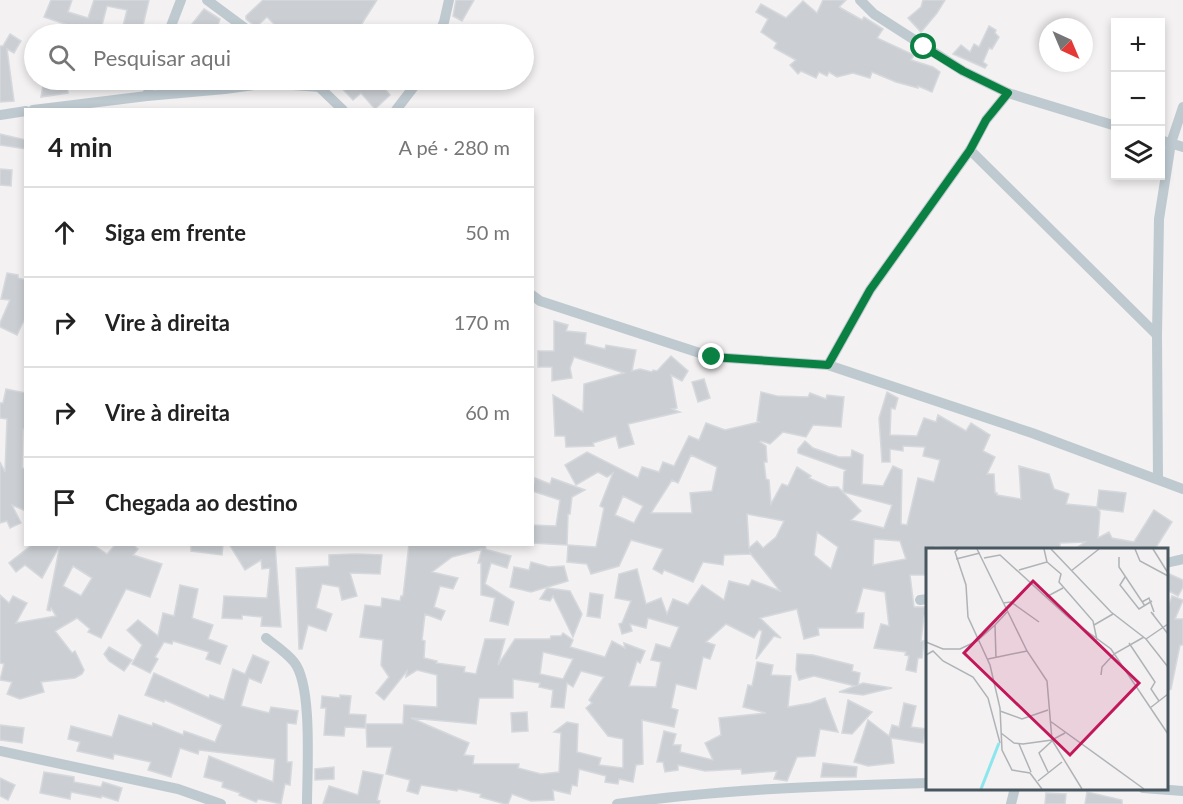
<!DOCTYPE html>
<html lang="pt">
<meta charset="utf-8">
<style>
:root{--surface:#fff;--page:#f2f2f2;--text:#222;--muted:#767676;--line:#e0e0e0}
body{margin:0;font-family:Lato,sans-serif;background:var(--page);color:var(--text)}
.controls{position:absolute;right:18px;top:18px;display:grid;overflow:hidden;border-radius:0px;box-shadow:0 3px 9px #0003}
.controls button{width:54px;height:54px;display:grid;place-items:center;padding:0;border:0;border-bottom:2px solid var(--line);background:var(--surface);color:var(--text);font:30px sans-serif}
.compass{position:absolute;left:1039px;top:18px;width:54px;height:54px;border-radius:50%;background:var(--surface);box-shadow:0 3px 9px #0003;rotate:136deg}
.stop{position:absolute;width:18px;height:18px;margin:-14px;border:4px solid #0b8043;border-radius:50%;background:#fff}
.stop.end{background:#0b8043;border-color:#fff;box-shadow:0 2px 6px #0008}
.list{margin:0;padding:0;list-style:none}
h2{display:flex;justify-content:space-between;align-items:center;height:78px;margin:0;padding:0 24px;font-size:26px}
h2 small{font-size:20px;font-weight:400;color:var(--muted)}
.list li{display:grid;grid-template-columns:39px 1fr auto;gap:18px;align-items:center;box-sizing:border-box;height:90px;padding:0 24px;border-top:2px solid var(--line)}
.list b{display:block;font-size:22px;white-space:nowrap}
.list em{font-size:20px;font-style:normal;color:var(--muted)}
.icon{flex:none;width:33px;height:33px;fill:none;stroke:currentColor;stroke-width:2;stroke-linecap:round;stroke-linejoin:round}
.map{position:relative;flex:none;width:1183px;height:804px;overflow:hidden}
.search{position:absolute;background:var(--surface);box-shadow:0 3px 9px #0003;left:24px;top:24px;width:510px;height:66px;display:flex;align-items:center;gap:15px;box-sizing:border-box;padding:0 21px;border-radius:33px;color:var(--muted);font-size:22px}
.panel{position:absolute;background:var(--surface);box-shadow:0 3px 9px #0003;left:24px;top:108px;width:510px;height:438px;border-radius:0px}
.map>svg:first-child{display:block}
.building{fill:#cbcfd3;stroke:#d5d8dc;stroke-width:1.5;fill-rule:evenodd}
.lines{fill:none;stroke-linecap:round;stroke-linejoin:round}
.minor{stroke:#becad0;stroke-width:10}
.route{stroke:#0b8043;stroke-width:8}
.inset-river{fill:none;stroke:#8ce6ee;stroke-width:3}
.inset-road{fill:none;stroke:#afb3b7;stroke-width:1.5}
.view{fill:#c2185b;fill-opacity:0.15;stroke:#c2185b;stroke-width:3}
.inset-edge{fill:none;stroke:#48575f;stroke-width:3}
</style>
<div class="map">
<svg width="1183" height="804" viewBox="0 0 1183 804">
<rect width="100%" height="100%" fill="#f3f1f1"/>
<g class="building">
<polygon points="51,0 72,0 68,12 88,18 94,0 149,0 141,34 121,34 127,10 107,6 100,33 80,29 44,17"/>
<polygon points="263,0 377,0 361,25 375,34 336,34 330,30 325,34 284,34 267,17 256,27 246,19 246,16"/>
<polygon points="456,0 474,0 462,21 453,16"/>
<polygon points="823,0 846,0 839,7 862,20 864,17 883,29 877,38 914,55 911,60 933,67 940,72 932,92 918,86 918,88 896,82 872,72 870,78 853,73 837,77 829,72 827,76 819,72 816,78 801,71 798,74 790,65 796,60 774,48 777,43 761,32 768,19 756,12 761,4 786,18 803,1 817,13"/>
<polygon points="923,0 945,0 937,13 921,32 908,18 921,7"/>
<polygon points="204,9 220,19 215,34 184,34"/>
<polygon points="989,26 996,30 995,33 999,37 992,49 989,48 983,62 987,65 985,68 953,54 961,45 970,52 974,44 979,47"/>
<polygon points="10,34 21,41 14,53 7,49 14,101 0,102 0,46 3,46"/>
<polygon points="44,80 67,80 68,93 41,97"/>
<polygon points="334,80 396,80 386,90 390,95 375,109 361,93 353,100"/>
<polygon points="0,134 26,140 26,149 0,145"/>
<polygon points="0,169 12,170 11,186 0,185"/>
<polygon points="7,273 18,275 18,278 26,280 26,316 17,335 0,327 0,323 10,300 1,299"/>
<polygon points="554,321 568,325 566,331 586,333 585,344 605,349 606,345 636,350 632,371 640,369 652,372 653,370 657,371 671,356 688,371 682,381 671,375 677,408 672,409 680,412 628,424 634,444 619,448 616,436 593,443 594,446 566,447 565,436 555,436 553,395 583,412 584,384 624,373 574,357 570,368 572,378 552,381 552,367 538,367 538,351 554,351"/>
<polygon points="704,379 710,398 698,402 692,382"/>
<polygon points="6,389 26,393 26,429 23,429 22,468 26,469 26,511 12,505 21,523 10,528 7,521 0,523 0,462 5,472 7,419 0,418 0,403 3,403"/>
<path d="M761,392l16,4 31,1 2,-4 16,6 1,-4 17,2 -3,30 -28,-2 -7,12 -23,-5 -13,12 -9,-3 -1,1 6,4 1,16h-3l2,17 3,1 2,24 11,-20 6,2 9,-19 14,9 -2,2 20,9h9l23,24 -10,9 33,8 8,-23 -49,-13 1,-20 2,-2 -48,-17v-4l7,-8 8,7 26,9h12l1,-7 11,5 -1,29 21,2 10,-20 9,4 -1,54 6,1 11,-47 16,4 6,-22 -17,-4 2,-9 -22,-1v5l-13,-2v13h-8l-3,-44 8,-26 11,6 -3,11 -4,-1 -1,27 27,1 7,-18 12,4 2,-7 28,16 5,-8 19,12 -7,16 12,6 -8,17h7l1,19h2v2l24,4 -2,-33 30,8 5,15 15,5 -3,10 31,3 2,-17 27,3 -3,19 -25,-3 2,3 -2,26 11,-6 3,6 22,4 20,-32 18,12 -17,27h-80l10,-7 -25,1v6h-110l-15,-3 -1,3h-6v26h-18l4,32h14v9h-4l-3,25h3l-2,17h-4l-2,14 -10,-2 3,-14 -4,-1 1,-3 -32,-4 7,-24 8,2 -4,-34 -22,-4 -7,25h8l-1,15h-45l1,7 -15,4 -7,-30 -37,9 21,20 -7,-2 -18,23 6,-28 -3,-1 -5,8 -28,-14 -20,18 9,3 -5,14 -7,-2 -7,32 -20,-5 -5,24 7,2 -4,17 -32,-7 1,44 -7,1 -3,17 -14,-3 -1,5 -13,-2 1,-6 -27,-7 -2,17 -5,-1 -2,9 -17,-4 1,10 -23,1 -19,-7 -4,10h-3l-25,-7 1,-3 -23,-5 -1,2 -36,-6 -3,9 -11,-3 3,-11 -24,-6 6,-27h-25l-1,-23h37l1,-19 33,2v-32l-20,-5 -11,7 1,-6 -23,29 -8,-7 13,-16 -8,-12 2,-25 -23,-3 5,-32 16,2 1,-9 18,3 1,-5h2l6,-52h76l1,5h-2l27,7 -4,12 -16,-5 -6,21 29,18 -6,23 -18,-4 5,-23 -14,-3v-32h-3l4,-14 -30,8 -20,15 26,6 -5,11 -13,-3 -6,21 11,4 -4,9 -16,-6 -3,26 3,1 -1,17 13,3 -1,2 29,4 -1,5 12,2 9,-35h20l-7,26 17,-26h35l1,-3h10l2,-3 10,7 -3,7 35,10 7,-16 13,7 -1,-5 21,8 -5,12 -3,-2 -8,25 27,1 5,-25 -10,-2 5,-16 14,4 9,-21 -31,-9 -2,10 -16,-4 2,7 -10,3 -3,-10 3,-1 9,-22 -16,-3 4,-24 18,-5 9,35 15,-6 6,16 6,-15 15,6 14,-20 22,15 5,-19 20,5 3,-6 28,11 -30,-38v1l-26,1 -1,10 -20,-3 -10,20 -29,-12 -2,4 -9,-5 10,-20 -32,-9 -12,26 -28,8 -4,-10 -20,-2 1,-17 28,2 8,-39 -4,-2 13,-33 -6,4 -9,-5 -22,13 -11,-20 22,-13 51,26 4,-11 17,5 4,-10 11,4 15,-30 10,4 7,-17 19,7 34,-8 -2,-1zM691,455l26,12 -5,24 -22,2 2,20h-41l21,-33 6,3zM623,496l20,10 -9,17 -19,-8zM747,514l37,7 -8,16 -13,11 -6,-7 -8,7zM817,532l21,15 -7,22 -17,-14zM874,539l26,2 6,18 -33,6zM543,652l30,7 -10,20 -23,-5zM581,671l23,6 -15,23 3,3 -6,5 22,28 15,3v29l-24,-3 2,-7 -24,-6 1,-28 -11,-2 -13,10 7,1 -2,39 -18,2 -23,-6 1,-4h-46l1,-8 -10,-1 5,-12 -58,-25 65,6 3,-26h34v-19l27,4 -1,4 14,3 -2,17 13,1 3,-25 6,4z"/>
<polygon points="535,478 550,484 552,478 585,490 572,497 570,514 568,514 567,545 532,543 532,525 556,526 560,500 532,491"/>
<path d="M33,544h59l15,10 9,-10h16l6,5 -5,6 29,9 -12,33 -24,-8 -25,49 -13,-6 2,-3 -13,-11 -22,13 17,22 3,-2 9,19 -2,4 -7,4 -34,4 3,10 -24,7 -13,-5 5,-12 -12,-2 4,-16 -4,-1v-68l9,8 4,-7 14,7 -11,20 40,-7 -5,-8 -1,3 -3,-1 13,-65 -18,33 -17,-13 -9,7 -7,-9zM73,566l19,12 -11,18 -18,-10z"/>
<polygon points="191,544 223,544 222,555 191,551"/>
<polygon points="229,544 275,544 281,627 261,626 262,617 242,615 242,619 222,618 224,596 267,598 270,568 262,569 261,560 245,570"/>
<polygon points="356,554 382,555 380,574 350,573 357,596 342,600 339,587 322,584 316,608 332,614 326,631 308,625 302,649 299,649 296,568 329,566 329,555"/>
<polygon points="531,562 549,567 564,566 568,581 531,592 510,587 514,567 529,570"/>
<polygon points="1167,573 1183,580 1183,587 1178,596 1167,590"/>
<polygon points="180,585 198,589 192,618 213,625 208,639 227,646 220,664 206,659 209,652 173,641 172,644 164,642 155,657 158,659 150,673 132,664 142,645 127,630 138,620 158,636 163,613 174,616"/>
<polygon points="547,588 570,591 582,614 573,637 553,596 550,601 540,599"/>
<polygon points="590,593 603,595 600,618 587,616"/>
<polygon points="1172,596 1183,600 1175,619 1183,619 1183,645 1180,645 1171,689 1169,690 1167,690 1167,610"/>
<polygon points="109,647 132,660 124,671 109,661 104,654"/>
<polygon points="797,654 813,655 853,665 852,671 860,673 858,685 863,683 892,688 863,695 839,692 855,686 814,676 799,680 796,670"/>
<polygon points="253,655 269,662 261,683 249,678 241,706 269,713 271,707 298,711 296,724 287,723 287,762 292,762 290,785 285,784 281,804 258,799 256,802 239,795 240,793 222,787 223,782 204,777 209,756 273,782 275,759 199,750 198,754 180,748 171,777 148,770 151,762 114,754 113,759 77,751 80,742 68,739 71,726 112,737 119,715 152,726 153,723 183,735 184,731 215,742 222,725 165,700 164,702 145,695 154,673 209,698 210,695 224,700 233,669 245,674"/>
<polygon points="757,662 773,665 771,675 791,676 788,707 811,703 825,698 838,732 820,729 815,756 797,757 787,781 774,779 777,771 742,774 741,769 705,771 678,765 678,770 665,772 663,762 657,762 664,731 676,734 673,745 681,745 680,752 713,760 705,743 721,735 719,718 766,713 743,707 748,685 752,686"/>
<polygon points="340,695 351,696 349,714 366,715 365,728 345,727 344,736 324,735 326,708 321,708 322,696 340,698"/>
<polygon points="848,700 872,712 852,734 842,733"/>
<polygon points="904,703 916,706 911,727 926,729 923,743 891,738 894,763 868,766 854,762 868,720 889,736 892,725 899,727"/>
<polygon points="527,712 528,731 512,732 511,713"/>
<polygon points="0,725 24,728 22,743 0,740"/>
<polygon points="823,763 857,767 856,777 821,777"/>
<polygon points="334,767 334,779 315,780 315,769"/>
<polygon points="363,771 383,775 377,800 380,801 379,804 323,804 329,786 358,795"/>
<polygon points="44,772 74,777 74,782 101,787 103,782 122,788 118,801 102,796 101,798 71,792 70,799 40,793"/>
<polygon points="0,778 15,785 8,800 0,796"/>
<polygon points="1087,792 1122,800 1122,804 1085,804"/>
<polygon points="1046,793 1066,794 1065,804 1045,804"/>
</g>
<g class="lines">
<g class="minor">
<polyline points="207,0 253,34"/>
<polyline points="860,0 874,14 963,71 1008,93 1116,126"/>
<polyline points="168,34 181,0"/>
<polyline points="439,34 444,22 449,0"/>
<polyline points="315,83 343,110"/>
<polyline points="147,96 152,80"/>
<polyline points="33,110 147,96 225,89 254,85 280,84 320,87"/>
<polyline points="396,110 419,80"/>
<polyline points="0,115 26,111"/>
<polyline points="1160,140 1183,147"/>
<polyline points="970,150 1157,335 1158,479"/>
<polyline points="532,295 540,301 712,357 828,365 1032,433 1183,489"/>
<polyline points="1157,335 1159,219 1171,143 1183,107"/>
<polyline points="828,365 870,290 970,150 986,120 1008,93"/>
<polyline points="1166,563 1183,559"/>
<polyline points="920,600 928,599"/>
<path d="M266,638c9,7 20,14 28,24 19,23 13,110 13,142"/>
<polyline points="0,751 178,789 221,804"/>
<polyline points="1143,788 1183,791"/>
<path d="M617,804c104,-15 207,-18 311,-21"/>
<polyline points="1011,804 1015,788"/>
</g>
</g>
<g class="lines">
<polyline class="route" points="712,357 828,365 870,290 970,150 986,120 1008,93 963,71 924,47"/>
</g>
<g transform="translate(926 548)">
<rect width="242" height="242" fill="#f3f1f1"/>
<path class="inset-river" d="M55,241l18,-46"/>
<path class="inset-road" d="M32,1l-3,3 11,33 2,32 22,48 10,43 2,42 10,20 18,3 12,16M51,1l50,102 20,30 5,59 30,49M125,1l60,63 35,27 22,28M209,1l5,12 28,15M227,1l15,24M193,9v10l26,39M58,10l16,-3 69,63 42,31 57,85M30,11l24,-6M121,14l14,12 -2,8 34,39 4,19M93,22l28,-8 -3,-13M145,23l28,-22M199,29l-5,8 19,24 13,-8M120,49l17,-9M216,54l7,-4 5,14M77,55l8,-1 28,20M228,67l-3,-3 17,22M168,77l19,-11M220,91l22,-15M0,94l17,7h17l17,-8 18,-16M203,95l26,39 -4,7 8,12M0,107l7,-4 10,10 30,16 15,21 12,45M70,110l-1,-33 12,-13M62,111l39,-8M175,127l1,-8 12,-13 30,-17M224,160l18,-14M74,163l22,8 26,-9M124,173l94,68M75,185l13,10 9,1 29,-4 13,-7M93,196l12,28M122,224l-9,-19 13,-12M112,233l24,-19"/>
<path class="view" d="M107,33l106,102 -69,72 -106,-102z"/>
<rect width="242" height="242" class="inset-edge"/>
</g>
</svg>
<div class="controls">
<button>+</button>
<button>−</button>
<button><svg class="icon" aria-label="layers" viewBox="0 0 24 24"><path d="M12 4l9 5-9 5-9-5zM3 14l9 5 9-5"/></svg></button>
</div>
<svg class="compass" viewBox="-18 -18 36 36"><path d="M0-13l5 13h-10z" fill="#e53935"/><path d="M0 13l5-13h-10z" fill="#767676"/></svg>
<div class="stop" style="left:924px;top:47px"></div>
<div class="stop end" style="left:712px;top:357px"></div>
<div class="search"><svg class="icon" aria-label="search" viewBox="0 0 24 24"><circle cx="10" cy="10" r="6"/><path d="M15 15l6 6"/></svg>Pesquisar aqui</div>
<section class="panel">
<h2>4 min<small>A pé · 280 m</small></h2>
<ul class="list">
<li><svg class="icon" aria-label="ahead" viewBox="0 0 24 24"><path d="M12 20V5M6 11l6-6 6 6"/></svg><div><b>Siga em frente</b></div><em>50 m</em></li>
<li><svg class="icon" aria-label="right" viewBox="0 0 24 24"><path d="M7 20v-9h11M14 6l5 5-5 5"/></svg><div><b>Vire à direita</b></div><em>170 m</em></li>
<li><svg class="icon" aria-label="right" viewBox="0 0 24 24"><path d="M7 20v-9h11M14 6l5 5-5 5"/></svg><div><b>Vire à direita</b></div><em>60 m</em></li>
<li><svg class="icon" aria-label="arrive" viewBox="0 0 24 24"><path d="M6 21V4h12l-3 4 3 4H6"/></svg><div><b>Chegada ao destino</b></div></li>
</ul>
</section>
</div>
